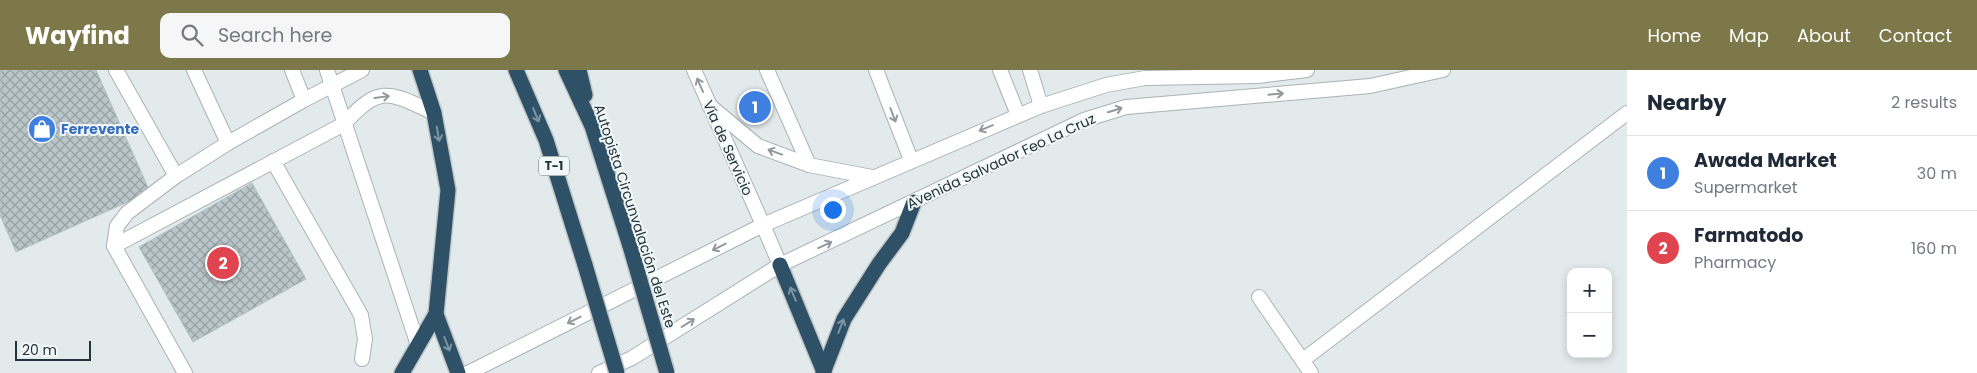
<!DOCTYPE html>
<meta charset="utf-8">
<style>
:root{--surface:#fff;--page:#f6f6f7;--text:#1f2937;--muted:#747a83;--line:#e0e1e3;--accent:#7c7849}
body{margin:0;font-family:Poppins,sans-serif;background:var(--page);color:var(--text)}
.controls{position:absolute;right:15px;bottom:15px;display:grid;overflow:hidden;border-radius:10px;box-shadow:0 2px 8px #0003}
.controls button{width:45px;height:45px;display:grid;place-items:center;padding:0;border:0;border-bottom:1px solid var(--line);background:var(--surface);color:var(--text);font:25px sans-serif}
.scale{position:absolute;left:15px;bottom:12px;width:76px;box-sizing:border-box;padding-left:5px;border:2px solid #23333c;border-top:0;font-size:14px;line-height:18px;white-space:nowrap;color:#23333c;-webkit-text-stroke:4px #f2f8f8;paint-order:stroke}
.you{position:absolute;left:832px;top:139px;width:18px;height:18px;margin:-12px;border:4px solid #fff;border-radius:50%;background:#1a73e8;box-shadow:0 0 0 8px #1a73e833}
.badge{display:grid;place-items:center;width:32px;height:32px;border-radius:50%;background:var(--accent);color:#fff;font-size:16px;font-weight:700}
.pin{position:absolute;translate:-50% -50%;border:2px solid #fff;box-shadow:0 1px 5px #0006}
.list{margin:0;padding:0;list-style:none}
h2{display:flex;justify-content:space-between;align-items:center;height:65px;margin:0;padding:0 20px;font-size:21px}
h2 small{font-size:16px;font-weight:400;color:var(--muted)}
.list li{display:grid;grid-template-columns:32px 1fr auto;gap:15px;align-items:center;box-sizing:border-box;height:75px;padding:0 20px;border-top:1px solid var(--line)}
.list b{display:block;font-size:19px;white-space:nowrap}
.list p{margin:0;font-size:16px;white-space:nowrap;color:var(--muted)}
.list em{font-size:16px;font-style:normal;color:var(--muted)}
.icon{flex:none;width:28px;height:28px;fill:none;stroke:currentColor;stroke-width:2;stroke-linecap:round;stroke-linejoin:round}
.map{position:relative;flex:none;width:1627px;height:303px;overflow:hidden}
header{display:flex;align-items:center;gap:30px;box-sizing:border-box;height:70px;padding:0 25px;background:var(--accent);color:#fff}
header strong{font-size:24px}
nav{display:flex;gap:28px;margin-inline-start:auto;font-size:18px}
.search{width:350px;height:45px;background:var(--page);display:flex;align-items:center;gap:12px;box-sizing:border-box;padding:0 18px;border-radius:10px;color:var(--muted);font-size:19px}
main{display:flex}
aside{flex:1;background:var(--surface)}
.map>svg:first-child{display:block}
.building{fill:url(#building-cross-hatch);stroke:#b4c2c5}
.lines{fill:none;stroke-linecap:round;stroke-linejoin:round}
.service-casing{stroke:#a9b3b7;stroke-width:16}
.minor-casing{stroke:#a9b3b7;stroke-width:16}
.tertiary-casing{stroke:#a9b3b7;stroke-width:16}
.motorway-casing{stroke:#c1c6c8;stroke-width:18}
.service{stroke:#fff;stroke-width:14}
.minor{stroke:#fff;stroke-width:14}
.tertiary{stroke:#fff;stroke-width:14}
.motorway{stroke:#2f5167;stroke-width:15}
.motorway-bridge-casing{stroke:#c1c6c8;stroke-width:18;stroke-linecap:butt}
.motorway-bridge{stroke:#2f5167;stroke-width:15}
.oneway{stroke:#91999e}
.oneway2{stroke:#7d94a1}
.labels{text-anchor:middle;stroke-width:4;stroke-linejoin:round;paint-order:stroke}
.shield{fill:#f2f8f8;stroke:#616e74;stroke-width:1}
.shield-label{font-size:12px;font-weight:bold;fill:#23333c}
.shop-label{font-size:14px;font-weight:bold;fill:#366cbe;stroke:#f2f8f8;text-anchor:start}
.street-label{font-size:14px;fill:#23333c;stroke:#f2f8f8}
</style>
<header>
<strong>Wayfind</strong>
<div class="search"><svg class="icon" aria-label="search" viewBox="0 0 24 24"><circle cx="10" cy="10" r="6"/><path d="M15 15l6 6"/></svg>Search here</div>
<nav><a>Home</a><a>Map</a><a>About</a><a>Contact</a></nav>
</header>
<main>
<div class="map">
<svg width="1627" height="303" viewBox="0 0 1627 303">
<defs>
<pattern id="building-cross-hatch" width="8" height="8" patternUnits="userSpaceOnUse" patternTransform="scale(1.25)"><rect width="8" height="8" fill="#bac6c9"/><path d="M0 0l8 8M0 8l8-8" fill="none" stroke="#97a1a4"/></pattern>
</defs>
<rect width="100%" height="100%" fill="#e2eaec"/>
<g class="building">
<polygon points="0,0 96,0 150,122 16,182 0,145"/>
<polygon points="252,113 306,209 193,272 139,177"/>
</g>
<g class="lines">
<defs>
<g id="service">
<polyline points="116,0 176,106"/>
<polyline points="194,0 228,73"/>
<polyline points="292,0 304,30"/>
<polyline points="327,0 418,275"/>
<polyline points="767,0 809,95"/>
<polyline points="876,0 911,90"/>
<polyline points="1000,0 1018,45"/>
<polyline points="1030,0 1041,36"/>
<polyline points="273,91 361,245 365,269 362,289"/>
<path d="M114,176l230,-122c36,-40 45,-32 90,-11"/>
<polyline points="185,303 114,176 117,156 127,143 176,106 228,73 304,30 362,0"/>
</g>
<g id="minor">
<polyline points="694,0 763,155"/>
<polyline points="1259,227 1311,303"/>
<polyline points="1303,290 1627,43"/>
</g>
<g id="tertiary">
<polyline points="709,35 758,76 809,95 872,107"/>
<polyline points="763,155 780,195"/>
<polyline points="468,303 763,155 1041,36 1106,15 1145,8 1258,6 1307,0"/>
<polyline points="599,303 632,288 780,195 1084,50 1126,37 1370,16 1443,0"/>
</g>
<g id="motorway">
<polyline points="516,0 546,70 585,195"/>
<polyline points="566,0 592,56 630,176"/>
<polyline points="579,0 585,25"/>
<polyline points="780,195 824,302"/>
<polyline points="436,244 458,303"/>
<polyline points="402,303 436,244 448,120 434,43 420,0"/>
<polyline points="823,303 844,249 879,194 902,163 914,132"/>
</g>
</defs>
<use href="#service" class="service-casing"/>
<use href="#minor" class="minor-casing"/>
<use href="#tertiary" class="tertiary-casing"/>
<use href="#motorway" class="motorway-casing"/>
<use href="#service" class="service"/>
<use href="#minor" class="minor"/>
<use href="#tertiary" class="tertiary"/>
<use href="#motorway" class="motorway"/>
<defs>
<g id="motorway-bridge">
<polyline points="630,176 667,303"/>
<polyline points="585,195 617,303"/>
</g>
</defs>
<use href="#motorway-bridge" class="motorway-bridge-casing"/>
<use href="#motorway-bridge" class="motorway-bridge"/>
</g>
<defs><path id="oneway-shaft" d="M-6 0H5M1.5-3L5.5 0L1.5 3" fill="none" stroke-width="1.6" stroke-linecap="round" stroke-linejoin="round" transform="scale(1.25)"/></defs>
<g class="oneway">
<use href="#oneway-shaft" transform="translate(700 15) rotate(-114)"/>
<use href="#oneway-shaft" transform="translate(1276 24) rotate(-5)"/>
<use href="#oneway-shaft" transform="translate(382 27) rotate(-8)"/>
<use href="#oneway-shaft" transform="translate(1115 40) rotate(-17)"/>
<use href="#oneway-shaft" transform="translate(893 45) rotate(69)"/>
<use href="#oneway-shaft" transform="translate(986 58) rotate(157)"/>
<use href="#oneway-shaft" transform="translate(775 82) rotate(-160)"/>
<use href="#oneway-shaft" transform="translate(825 175) rotate(-25)"/>
<use href="#oneway-shaft" transform="translate(719 177) rotate(153)"/>
<use href="#oneway-shaft" transform="translate(574 250) rotate(153)"/>
<use href="#oneway-shaft" transform="translate(688 253) rotate(-32)"/>
</g>
<g class="oneway2">
<use href="#oneway-shaft" transform="translate(536 45) rotate(67)"/>
<use href="#oneway-shaft" transform="translate(438 64) rotate(80)"/>
<use href="#oneway-shaft" transform="translate(793 224) rotate(-113)"/>
<use href="#oneway-shaft" transform="translate(841 256) rotate(-69)"/>
<use href="#oneway-shaft" transform="translate(447 274) rotate(69)"/>
</g>
<defs>
<symbol id="shop-disc" viewBox="-11 -11 22 22"><circle r="9.5" fill="#3f7fe0" stroke="#f2f8f8"/><path d="M-5-2.5h2.3a2.7 3.5 0 0 1 5.4 0H5L5.5 6h-11ZM-1.5-2.5h3a1.5 2.3 0 0 0-3 0Z" fill="#fff"/></symbol>
</defs>
<g fill-rule="evenodd">
<use href="#shop-disc" x="26" y="43" width="32" height="32"/>
</g>
<g class="labels">
<rect class="shield" x="539" y="86.5" width="30" height="19" rx="4"/>
<g class="shield-label">
<text x="554" y="100">T-1</text>
</g>
<g class="shop-label">
<text x="61" y="64">Ferrevente</text>
</g>
<g class="street-label">
<text transform="translate(728 78) rotate(66)" y="5">Vía de Servicio</text>
<text transform="translate(1001 91) rotate(-25)" y="5">Avenida Salvador Feo La Cruz</text>
<text transform="translate(635 146) rotate(72)" y="5">Autopista Circunvalación del Este</text>
</g>
</g>
</svg>
<div class="controls">
<button>+</button>
<button>−</button>
</div>
<div class="scale">20 m</div>
<div class="you"></div>
<div class="pin badge" style="left:755px;top:37px;background:#3f7fe0">1</div>
<div class="pin badge" style="left:223px;top:193px;background:#e0444e">2</div>
</div>
<aside>
<h2>Nearby<small>2 results</small></h2>
<ul class="list">
<li><span class="badge" style="background:#3f7fe0">1</span><div><b>Awada Market</b><p>Supermarket</p></div><em>30 m</em></li>
<li><span class="badge" style="background:#e0444e">2</span><div><b>Farmatodo</b><p>Pharmacy</p></div><em>160 m</em></li>
</ul>
</aside>
</main>
